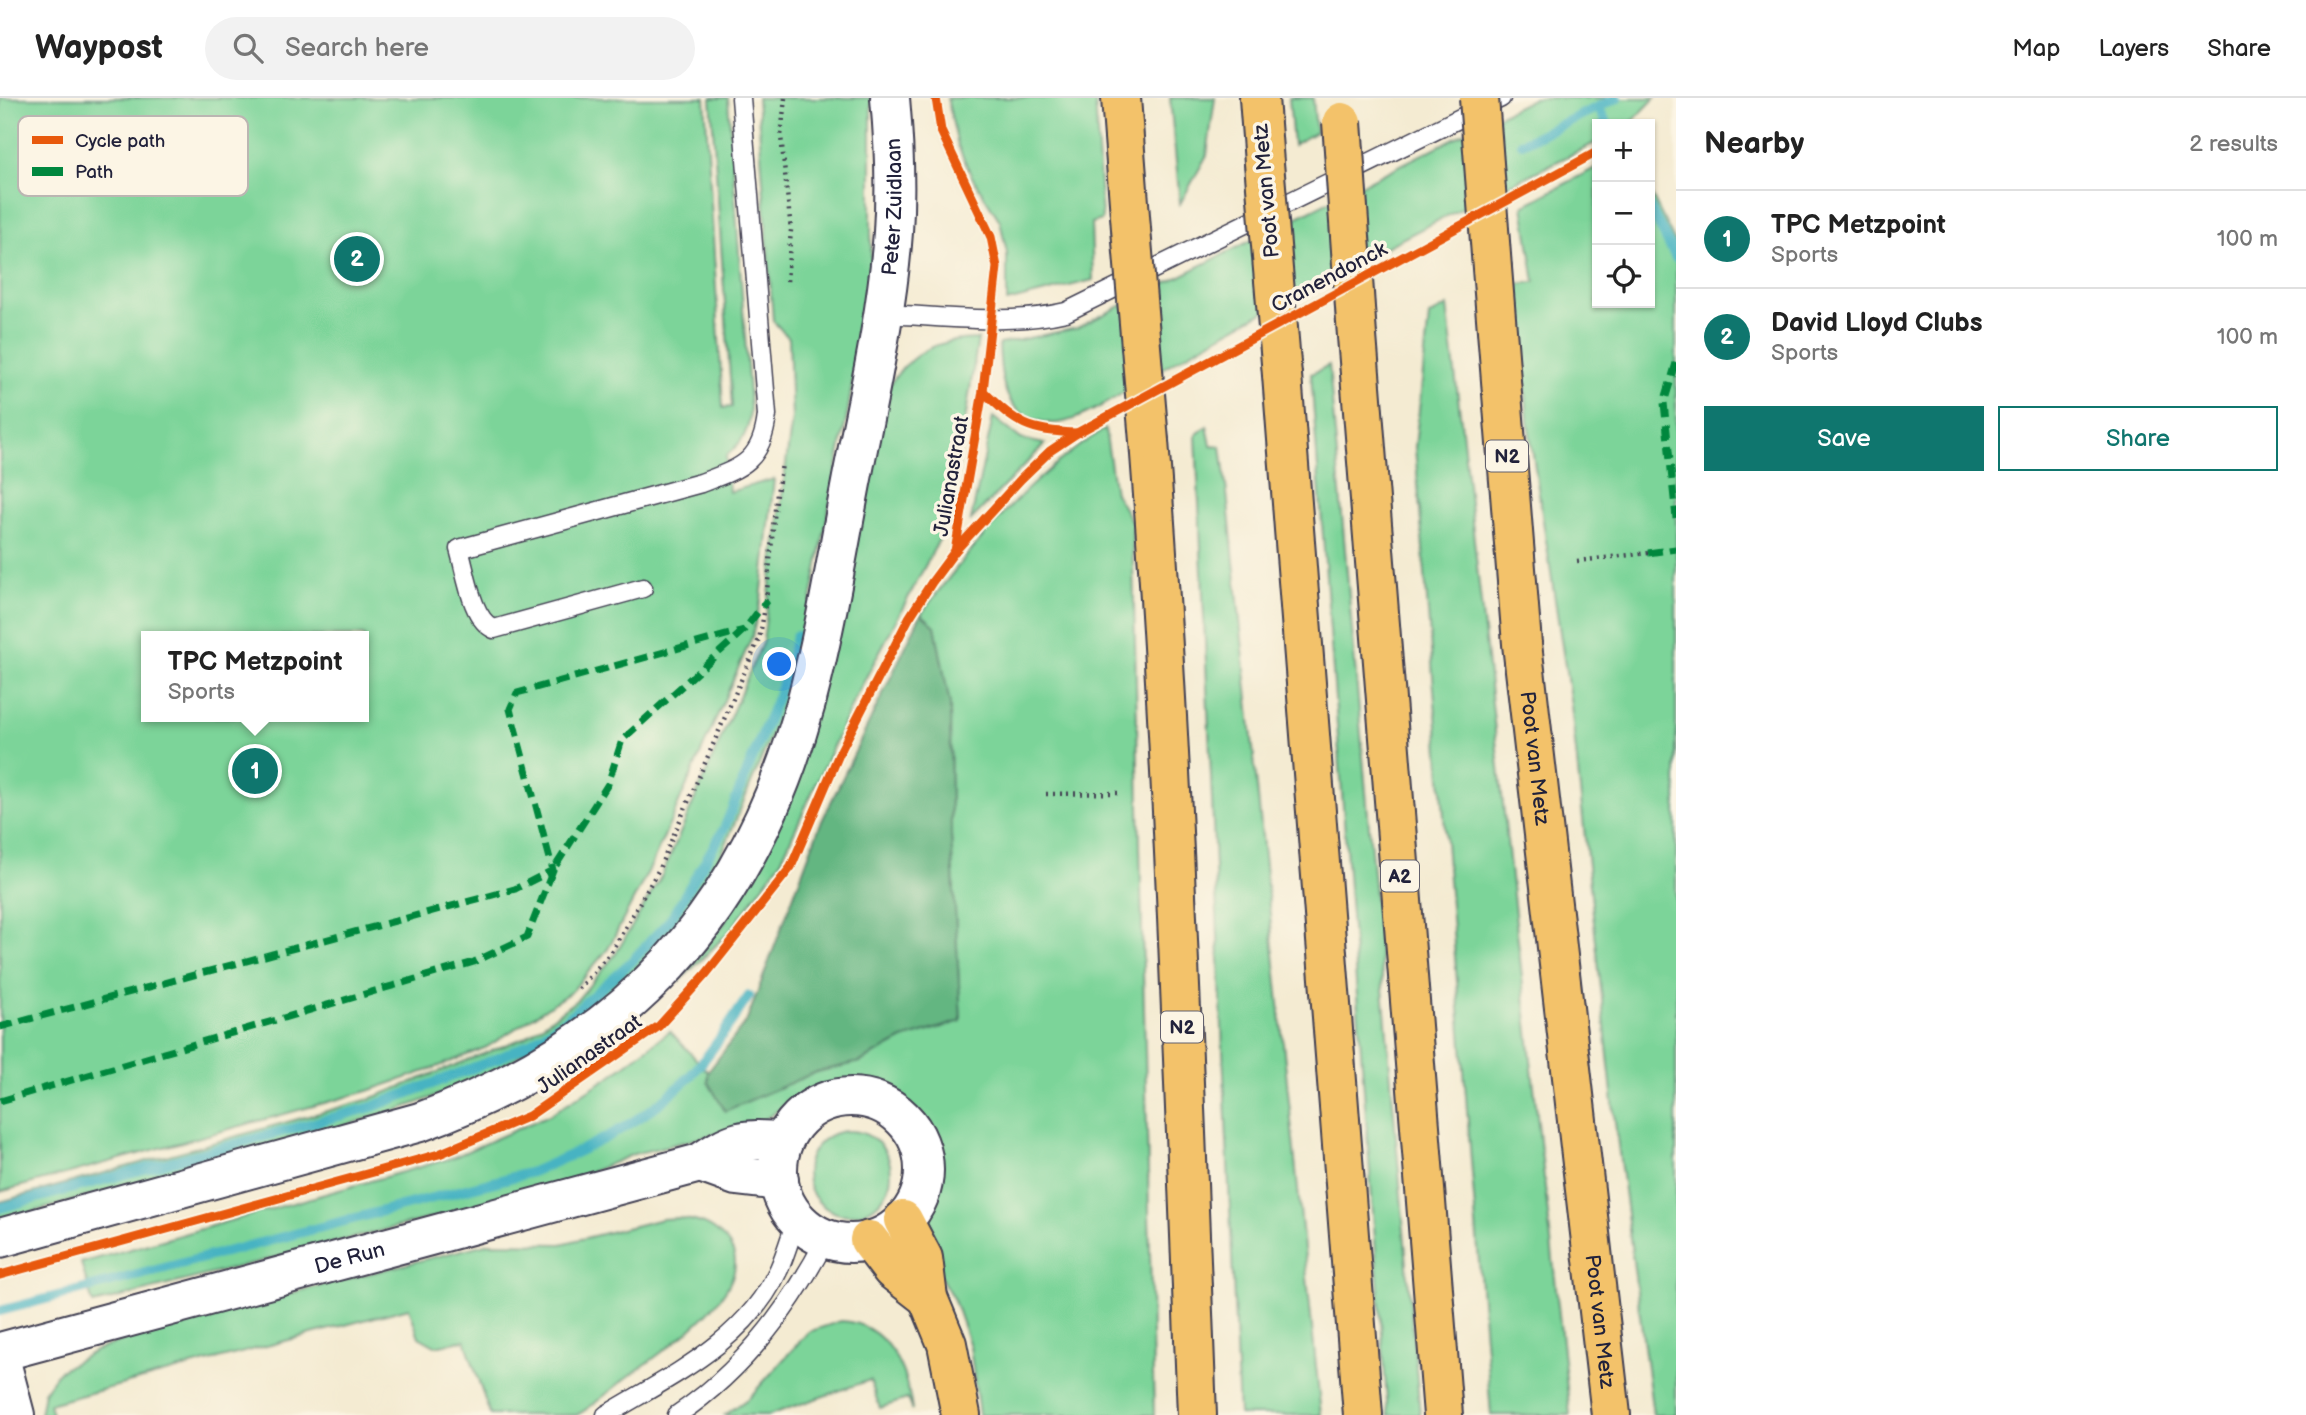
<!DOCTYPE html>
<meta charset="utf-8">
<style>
:root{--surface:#fff;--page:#f2f2f2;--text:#222;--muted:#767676;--line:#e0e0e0;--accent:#0f766e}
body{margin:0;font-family:"Balsamiq Sans",sans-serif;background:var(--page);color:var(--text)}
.controls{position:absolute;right:21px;top:21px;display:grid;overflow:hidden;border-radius:0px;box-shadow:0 2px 5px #0004}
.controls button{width:63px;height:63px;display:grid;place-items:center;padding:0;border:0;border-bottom:2px solid var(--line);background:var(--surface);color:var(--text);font:35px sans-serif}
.you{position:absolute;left:780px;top:567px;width:24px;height:24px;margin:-18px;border:5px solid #fff;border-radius:50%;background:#1a73e8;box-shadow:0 0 0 10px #1a73e833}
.badge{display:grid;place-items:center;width:46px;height:46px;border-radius:50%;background:var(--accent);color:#fff;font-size:23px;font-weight:700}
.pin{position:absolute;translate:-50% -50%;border:4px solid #fff;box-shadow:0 2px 7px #0006}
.popup{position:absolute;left:141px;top:533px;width:228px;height:91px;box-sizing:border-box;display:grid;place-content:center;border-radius:0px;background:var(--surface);filter:drop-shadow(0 2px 5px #0005);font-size:23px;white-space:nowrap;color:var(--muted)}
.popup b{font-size:26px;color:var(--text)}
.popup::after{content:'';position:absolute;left:50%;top:100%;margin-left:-14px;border:14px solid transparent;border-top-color:var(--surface)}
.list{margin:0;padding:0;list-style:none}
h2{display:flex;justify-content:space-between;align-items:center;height:91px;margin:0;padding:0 28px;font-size:30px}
h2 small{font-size:23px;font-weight:400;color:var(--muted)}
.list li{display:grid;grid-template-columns:46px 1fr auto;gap:21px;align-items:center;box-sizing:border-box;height:98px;padding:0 28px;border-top:2px solid var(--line)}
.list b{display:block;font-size:26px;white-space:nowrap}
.list p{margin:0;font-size:23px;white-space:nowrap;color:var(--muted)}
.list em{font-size:23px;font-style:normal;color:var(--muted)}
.actions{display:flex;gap:14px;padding:21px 28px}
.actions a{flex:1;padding:16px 0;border:2px solid var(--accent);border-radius:0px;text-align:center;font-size:24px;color:var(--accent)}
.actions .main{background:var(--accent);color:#fff}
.icon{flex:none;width:38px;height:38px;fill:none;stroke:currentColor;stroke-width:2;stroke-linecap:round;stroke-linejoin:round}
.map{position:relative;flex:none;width:1676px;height:1317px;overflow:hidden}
header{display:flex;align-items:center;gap:42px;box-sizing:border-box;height:98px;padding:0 35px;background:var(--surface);border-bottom:2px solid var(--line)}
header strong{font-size:33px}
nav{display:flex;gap:38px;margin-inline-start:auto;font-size:24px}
.search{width:490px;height:63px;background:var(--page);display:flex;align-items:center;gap:18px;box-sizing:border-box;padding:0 24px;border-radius:38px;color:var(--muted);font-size:26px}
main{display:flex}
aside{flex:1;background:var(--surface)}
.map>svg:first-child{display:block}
.green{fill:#7bd499;stroke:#4e7b6a;stroke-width:2;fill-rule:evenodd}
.forest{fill:#64b681;stroke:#436c5e;stroke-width:2}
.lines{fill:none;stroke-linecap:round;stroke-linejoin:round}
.stream{stroke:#46b3c2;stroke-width:10}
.service-casing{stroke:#424052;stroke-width:21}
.tertiary-casing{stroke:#424052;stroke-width:42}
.trunk-casing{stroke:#424052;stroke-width:42}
.motorway-casing{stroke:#424052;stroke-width:42}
.path{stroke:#424052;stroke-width:4.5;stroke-dasharray:2 5;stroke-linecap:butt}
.service{stroke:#fff;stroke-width:18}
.tertiary{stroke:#fff;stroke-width:38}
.trunk{stroke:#f3c26a;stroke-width:38}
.motorway{stroke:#f3c26a;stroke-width:38}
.trunk-bridge-casing{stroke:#424052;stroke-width:42;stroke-linecap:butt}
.motorway-bridge-casing{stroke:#424052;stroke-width:42;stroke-linecap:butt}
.trunk-bridge{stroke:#f3c26a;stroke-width:38}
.motorway-bridge{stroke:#f3c26a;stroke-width:38}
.quiet{stroke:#00873e;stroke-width:7;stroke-dasharray:14 7;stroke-linecap:butt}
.cycleway-casing{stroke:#fcf5e5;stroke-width:13}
.cycleway{stroke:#e8590c;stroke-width:9}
.labels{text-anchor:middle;stroke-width:7;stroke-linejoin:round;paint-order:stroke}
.shield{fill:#fcf5e5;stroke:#63616e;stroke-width:2}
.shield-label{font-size:19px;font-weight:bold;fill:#22223b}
.street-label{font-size:21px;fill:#22223b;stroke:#fcf5e5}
.key{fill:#fcf5e5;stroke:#bbb6b2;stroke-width:2}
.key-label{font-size:19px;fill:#22223b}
</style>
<header>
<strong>Waypost</strong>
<div class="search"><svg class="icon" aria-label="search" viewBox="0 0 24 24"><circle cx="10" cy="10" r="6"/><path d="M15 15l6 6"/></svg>Search here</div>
<nav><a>Map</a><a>Layers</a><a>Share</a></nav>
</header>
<main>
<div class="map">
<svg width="1676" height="1317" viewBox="0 0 1676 1317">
<rect width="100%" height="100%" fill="#fcf5e5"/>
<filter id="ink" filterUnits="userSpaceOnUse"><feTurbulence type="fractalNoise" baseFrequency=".0143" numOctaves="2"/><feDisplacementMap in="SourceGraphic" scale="14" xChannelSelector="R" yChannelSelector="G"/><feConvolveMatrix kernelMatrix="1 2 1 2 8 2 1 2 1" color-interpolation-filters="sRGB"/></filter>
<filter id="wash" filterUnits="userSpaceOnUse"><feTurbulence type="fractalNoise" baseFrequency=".00686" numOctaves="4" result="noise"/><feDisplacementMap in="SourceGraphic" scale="28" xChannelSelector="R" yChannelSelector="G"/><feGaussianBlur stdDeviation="1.57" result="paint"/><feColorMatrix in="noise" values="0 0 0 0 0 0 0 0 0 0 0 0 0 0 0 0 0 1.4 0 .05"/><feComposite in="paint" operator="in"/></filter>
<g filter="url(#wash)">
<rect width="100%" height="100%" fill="#f4ebd2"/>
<g class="green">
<path d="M0,0h705l18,310 9,-1 -21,-309h17l22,309c0,23 -7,35 -24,49l3,36 45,-13 -13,120 -9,38 -101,229 -43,83 -36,42 -85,56 -55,22 -64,22 -368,101zM146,538h218v81h-218z"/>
<polygon points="757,0 871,0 871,166 848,312 797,575 713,777 679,826 602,908 476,984 389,1015 0,1123 0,1104 370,1001 526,939 578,901 615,857 662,777 763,543 792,320 789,240 773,223"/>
<polygon points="947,0 1095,0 1102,122 1091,125 1093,182 1007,204 1007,155 1000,123 972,79 958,48"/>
<polygon points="1170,0 1215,0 1207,57 1180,106"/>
<polygon points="1289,0 1313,0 1316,34 1293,47"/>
<path d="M1534,0h121l-25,26h-33v18c-148,72 -296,146 -439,229 -26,15 -79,55 -108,52 -47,-5 -49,-42 -51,-79l78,-16z"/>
<polygon points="1597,69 1597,205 1650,205 1650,94 1676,146 1676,1317 1653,1317 1615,1024 1571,607 1528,324 1518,186 1535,184 1523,108"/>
<polygon points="1447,208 1462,332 1570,1317 1491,1317 1415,349 1429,218"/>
<path d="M978,241l-29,182 -95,179 -73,161 -51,70 -51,51 46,-60 165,-538c23,-33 48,-45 88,-45z"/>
<polygon points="1329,267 1420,1317 1388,1317 1311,276"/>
<polygon points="993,319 1021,341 1045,346 971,422"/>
<polygon points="1207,328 1211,347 1221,348 1227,395 1321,1317 1239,1317 1196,337"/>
<path d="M1105,331l10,64 17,29 22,893h-175l-9,-69 -16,-46 -20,-34 -7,-36 11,-43v-16l-8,-35 -22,-30 -29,-17 -21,-5 -34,1 -25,11 -41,28 -124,30 -77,32 -464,118 -12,-41 371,-105 97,-43 63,-40 58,-44 38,41v10l71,5 37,-15 44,-10 43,-23 58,-18 -10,-187 -1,-129 -15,-79 -14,-12c52,-69 109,-140 184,-185z"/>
<circle cx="849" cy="1075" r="42"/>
<path d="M678,1120c23,3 36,7 50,25 35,45 -71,112 -100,134 -12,8 -41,35 -52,38 -21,0 -63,0 -86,0l-25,-75 -30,6 -16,-9 -10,-29 -360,96 3,11h-12l4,-23 14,-20 37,-21 65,-25 330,-83 71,1 101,-25z"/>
<path d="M841,1223c46,2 66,49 71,89l-5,-11 -27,9 -10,-28 -101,35h-44l25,-18 58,-65z"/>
</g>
<polygon class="forest" points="921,516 935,528 950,607 951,737 961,923 903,941 860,964 816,974 725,1013 708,984 708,974 747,922 820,727"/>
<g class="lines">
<g class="stream">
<polyline points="1598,9 1607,26"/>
<polyline points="1522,45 1617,0"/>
<polyline points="1650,110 1676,160"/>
<polyline points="0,1110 372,1009 499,960 531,945 570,918 631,864 670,822 724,731 789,570 796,538"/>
<path d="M0,1213l532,-139c54,-23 109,-48 152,-90 25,-24 45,-58 65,-86"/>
</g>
</g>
</g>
<g filter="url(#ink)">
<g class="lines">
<defs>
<g id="service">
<path d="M882,216c62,2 124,12 184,-2l435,-214"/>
<path d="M643,490l-149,41c-23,-10 -28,-57 -35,-80l242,-66c40,-15 61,-21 66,-68l-26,-317"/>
<path d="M606,1317c64,-39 140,-73 173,-146 7,-16 12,-34 18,-51"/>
<path d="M677,1317c66,-44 113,-107 149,-176"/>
</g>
<g id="tertiary">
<circle cx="851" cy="1072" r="73"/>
<polyline points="700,1065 736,1078 779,1083"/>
<path id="s1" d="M0,1140l420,-116c205,-75 328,-207 386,-419 19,-72 31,-146 45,-220 16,-82 36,-167 42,-251 3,-45 1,-90 -3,-134"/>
<path id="s2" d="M0,1254l700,-189c33,-23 43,-26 83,-21"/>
<polyline points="0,1260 15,1317"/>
</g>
<g id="trunk">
<polyline points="1121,0 1131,131"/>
<path id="s3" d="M1492,170l30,376 89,771"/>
<path d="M1149,343c25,324 35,649 48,974"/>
<polyline points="903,1122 923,1160 928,1200 947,1246 961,1317"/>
<polyline points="869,1142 892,1172 928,1200"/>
</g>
<g id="motorway">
<polyline points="1259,0 1264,65"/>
<polyline points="1357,238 1443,1317"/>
<polyline points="1282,277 1363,1317"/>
</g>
</defs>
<use href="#service" class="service-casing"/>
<use href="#tertiary" class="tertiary-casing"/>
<use href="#trunk" class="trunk-casing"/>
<use href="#motorway" class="motorway-casing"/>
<g class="path">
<polyline points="785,0 781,38 791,132 787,184"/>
<polyline points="1577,463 1648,455"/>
<polyline points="1046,696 1118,695"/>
<path d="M579,891l32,-37 47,-81 101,-232c13,-58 11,-117 23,-174"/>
</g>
<use href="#service" class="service"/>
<use href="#tertiary" class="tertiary"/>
<use href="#trunk" class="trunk"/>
<use href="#motorway" class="motorway"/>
<defs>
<g id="trunk-bridge">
<polyline points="1479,0 1492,170"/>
<polyline points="1131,131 1149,343"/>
</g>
<g id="motorway-bridge">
<polyline points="1342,24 1357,238"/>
<polyline points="1264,65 1282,277"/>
</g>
</defs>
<use href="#trunk-bridge" class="trunk-bridge-casing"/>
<use href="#motorway-bridge" class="motorway-bridge-casing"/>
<use href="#trunk-bridge" class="trunk-bridge"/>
<use href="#motorway-bridge" class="motorway-bridge"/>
<g class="quiet">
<polyline points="1676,265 1664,305 1676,420"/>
<polyline points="1648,455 1676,451"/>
<polyline points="0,929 515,791 553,772 510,611 517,595 744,532"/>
<polyline points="0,1003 474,864 527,839 553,772 608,686 622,642 744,532 767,502"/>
</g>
<defs>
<g id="cycleway">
<polyline points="936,0 941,33 991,139 997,169 983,293 955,453"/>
<path d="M983,293c34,34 46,40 94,42"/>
<polyline points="0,1177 439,1056 529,1018 659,928 706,876 791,769 840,654 909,520 932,484 955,453 1021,381 1050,353 1077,335 1597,54"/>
</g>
</defs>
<use href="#cycleway" class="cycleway-casing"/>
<use href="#cycleway" class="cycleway"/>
</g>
</g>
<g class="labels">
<g class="shield">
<rect x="1486" y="342.5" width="42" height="31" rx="5"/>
<rect x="1381" y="762.5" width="38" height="31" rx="5"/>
<rect x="1161" y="913.5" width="42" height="31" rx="5"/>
</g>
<g class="shield-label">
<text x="1507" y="365">N2</text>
<text x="1400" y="785">A2</text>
<text x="1182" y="936">N2</text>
</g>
<g class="street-label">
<text transform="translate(1266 93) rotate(-95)" y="7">Poot van Metz</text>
<text dy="7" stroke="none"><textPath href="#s1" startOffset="1535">Peter Zuidlaan</textPath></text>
<text transform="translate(1329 179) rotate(-28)" y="7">Cranendonck</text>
<text transform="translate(951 378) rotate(-80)" y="7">Julianastraat</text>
<text dy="7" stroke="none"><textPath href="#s3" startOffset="492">Poot van Metz</textPath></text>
<text transform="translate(589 956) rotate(-35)" y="7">Julianastraat</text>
<text dy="7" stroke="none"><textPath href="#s2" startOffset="362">De Run</textPath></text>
<text dy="7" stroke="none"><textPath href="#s3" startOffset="1059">Poot van Metz</textPath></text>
</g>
</g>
<rect x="18" y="18" width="230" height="80" rx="10" class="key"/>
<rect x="32" y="38" width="31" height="8" fill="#e8590c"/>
<rect x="32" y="69" width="31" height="9" fill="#00873e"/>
<g class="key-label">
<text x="75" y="49">Cycle path</text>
<text x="75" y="80">Path</text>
</g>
</svg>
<div class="controls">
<button>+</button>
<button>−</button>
<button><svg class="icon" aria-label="locate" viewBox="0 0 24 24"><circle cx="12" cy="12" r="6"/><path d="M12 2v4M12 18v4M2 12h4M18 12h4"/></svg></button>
</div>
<div class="you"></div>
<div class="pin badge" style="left:255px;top:673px">1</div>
<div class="popup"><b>TPC Metzpoint</b>Sports</div>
<div class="pin badge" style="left:357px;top:161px">2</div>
</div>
<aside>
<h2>Nearby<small>2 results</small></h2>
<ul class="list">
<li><span class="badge">1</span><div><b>TPC Metzpoint</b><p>Sports</p></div><em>100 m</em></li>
<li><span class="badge">2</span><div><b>David Lloyd Clubs</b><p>Sports</p></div><em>100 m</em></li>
</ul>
<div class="actions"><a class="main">Save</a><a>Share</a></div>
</aside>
</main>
